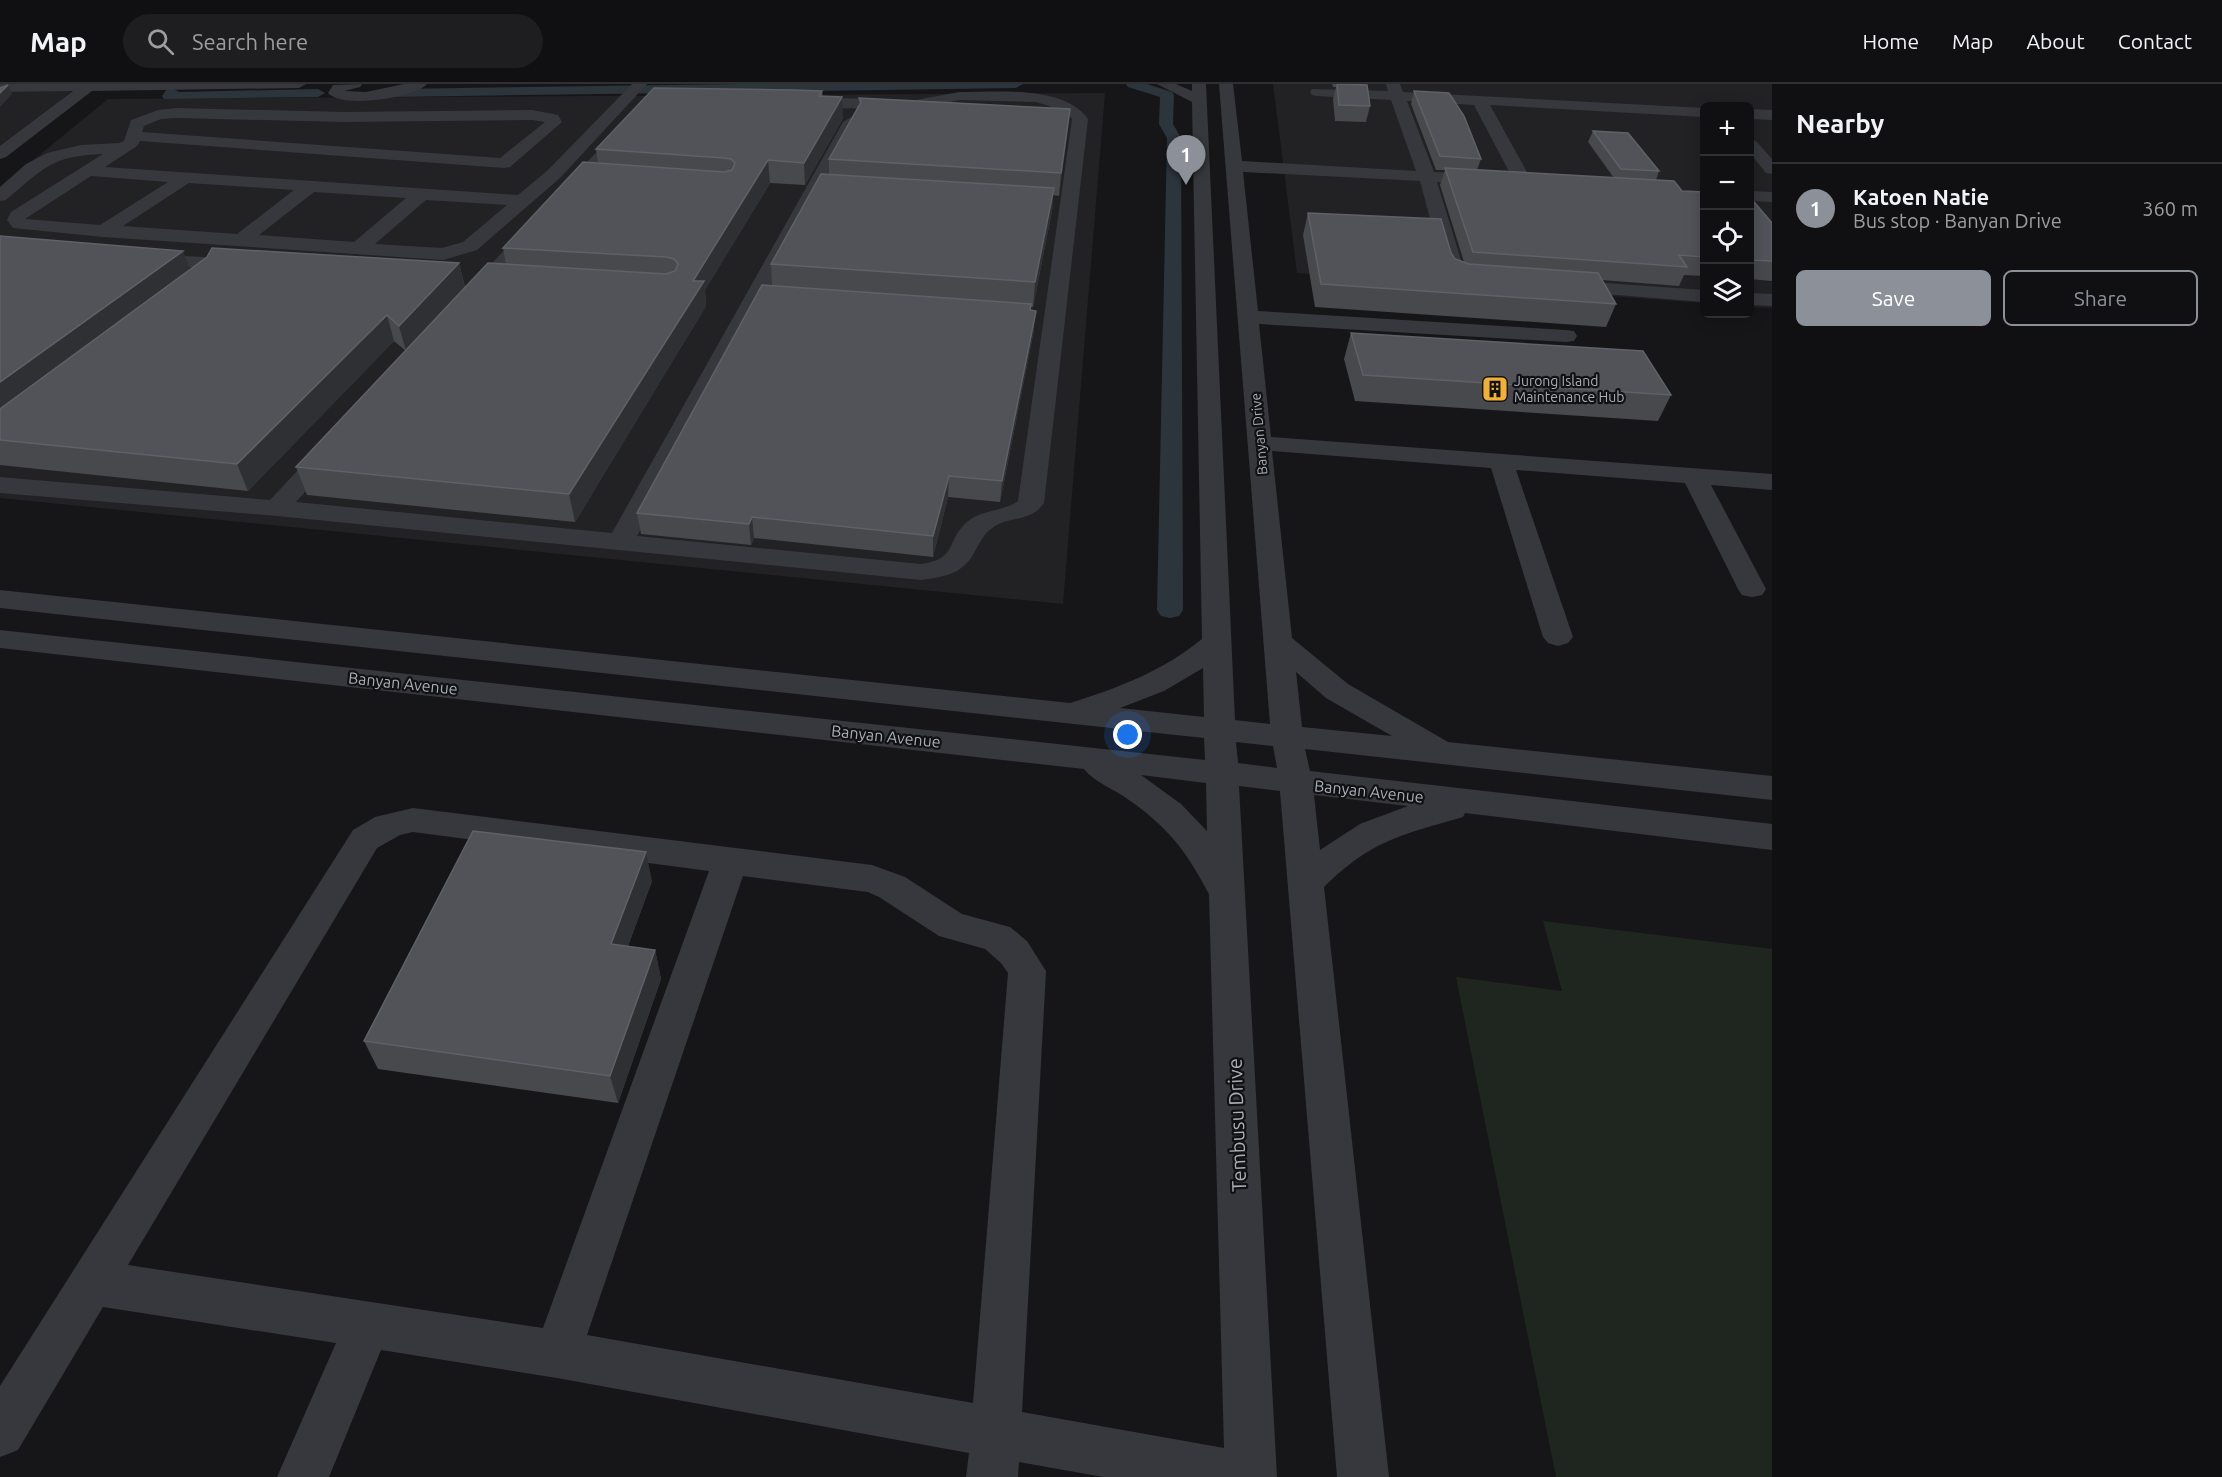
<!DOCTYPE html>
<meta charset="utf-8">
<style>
:root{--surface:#101012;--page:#1e1e20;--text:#f1f3f6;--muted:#9c9d9f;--line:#303032;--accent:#8c9099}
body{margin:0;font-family:Ubuntu,sans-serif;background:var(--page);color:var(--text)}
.controls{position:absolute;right:18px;top:18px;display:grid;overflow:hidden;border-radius:9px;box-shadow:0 3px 15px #0003}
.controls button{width:54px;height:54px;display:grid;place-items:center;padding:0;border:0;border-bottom:2px solid var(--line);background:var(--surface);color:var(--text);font:30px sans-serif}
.you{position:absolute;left:1128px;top:651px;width:21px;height:21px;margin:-15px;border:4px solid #fff;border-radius:50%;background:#1a73e8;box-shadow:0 0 0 9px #1a73e833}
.badge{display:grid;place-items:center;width:39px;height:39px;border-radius:50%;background:var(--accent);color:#fff;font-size:20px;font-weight:700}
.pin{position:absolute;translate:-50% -50px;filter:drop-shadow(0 2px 3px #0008)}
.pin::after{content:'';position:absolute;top:32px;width:21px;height:18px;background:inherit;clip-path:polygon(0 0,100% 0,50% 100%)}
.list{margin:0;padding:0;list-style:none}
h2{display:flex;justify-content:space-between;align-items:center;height:78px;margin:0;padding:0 24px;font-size:26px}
h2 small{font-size:20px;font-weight:400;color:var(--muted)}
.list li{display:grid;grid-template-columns:39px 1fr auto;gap:18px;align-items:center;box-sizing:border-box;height:90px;padding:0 24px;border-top:2px solid var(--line)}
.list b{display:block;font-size:22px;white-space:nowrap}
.list p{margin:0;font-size:20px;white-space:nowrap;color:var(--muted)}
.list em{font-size:20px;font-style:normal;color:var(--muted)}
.actions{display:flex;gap:12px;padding:18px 24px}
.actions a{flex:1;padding:14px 0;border:2px solid var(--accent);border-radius:9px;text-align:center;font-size:21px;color:var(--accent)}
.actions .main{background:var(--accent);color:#fff}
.icon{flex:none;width:33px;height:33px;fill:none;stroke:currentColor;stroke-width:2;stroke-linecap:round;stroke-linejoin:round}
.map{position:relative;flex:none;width:1772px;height:1393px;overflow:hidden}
header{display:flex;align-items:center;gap:36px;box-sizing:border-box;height:84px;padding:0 30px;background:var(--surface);border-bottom:2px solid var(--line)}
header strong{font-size:28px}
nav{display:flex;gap:33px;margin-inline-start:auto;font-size:21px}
.search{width:420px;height:54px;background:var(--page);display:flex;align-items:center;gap:15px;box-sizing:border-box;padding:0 21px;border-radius:33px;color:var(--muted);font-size:22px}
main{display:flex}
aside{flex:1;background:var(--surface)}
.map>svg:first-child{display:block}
.built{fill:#222225}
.green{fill:#1e261f}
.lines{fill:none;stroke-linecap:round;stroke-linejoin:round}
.canal{fill:#2c353c;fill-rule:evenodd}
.minor{fill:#37383d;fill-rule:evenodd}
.wall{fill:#47494d}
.shaded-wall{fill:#2f3033}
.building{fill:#525359;stroke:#5f6168;stroke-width:1.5}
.labels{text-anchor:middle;stroke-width:4.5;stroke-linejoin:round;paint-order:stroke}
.far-poi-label{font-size:14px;fill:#a8adb8;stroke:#111113;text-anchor:start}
.far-street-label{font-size:14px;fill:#a8adb8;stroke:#111113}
.street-label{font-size:16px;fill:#a8adb8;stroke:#111113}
.near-street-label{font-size:20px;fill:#a8adb8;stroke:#111113}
</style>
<header>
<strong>Map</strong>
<div class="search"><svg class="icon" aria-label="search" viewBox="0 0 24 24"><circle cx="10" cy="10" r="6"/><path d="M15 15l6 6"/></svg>Search here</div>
<nav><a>Home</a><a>Map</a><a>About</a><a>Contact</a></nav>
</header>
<main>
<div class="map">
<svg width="1772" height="1393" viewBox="0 0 1772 1393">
<rect width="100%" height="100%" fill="#161618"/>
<g class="built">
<polygon points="0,0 80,0 0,67"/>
<polygon points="1273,0 1772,0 1772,224 1750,223 1750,22 1704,22 1704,219 1297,189"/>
<polygon points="1105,9 1063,520 0,414 0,103 108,15"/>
</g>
<polygon class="green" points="1543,837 1772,865 1772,1393 1556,1393 1456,893 1562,907"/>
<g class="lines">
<g class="canal">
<polygon points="738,0 1023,0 1016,4 394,13 387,9 394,5"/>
<polygon points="1126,0 1147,0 1172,8 1174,11 1173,40 1181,54 1183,526 1179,532 1170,534 1161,532 1157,526 1167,54 1159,40 1160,13 1128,3"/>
<polygon points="172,4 179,8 318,5 325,9 318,13 164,15 162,12 167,5"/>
</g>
<g class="minor">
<polygon points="0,0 306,0 299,4 92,7 6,73 0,75 0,62 73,7 0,8"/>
<path d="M362,0l-2,3 -16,4 22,1 38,-8h23c-12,14 -85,25 -99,9l5,-8z"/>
<path d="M632,0h15l-87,94 -83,72 -34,10 -340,-23 -90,-9 -6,-8 4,-8 92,-58c-52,2 -59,14 -97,46l-6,1v-14l26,-23 21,-11 34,-8 38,-2 5,-2 7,-21 27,-10 19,-2 167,4 188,-2 26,5 4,7 -52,45 -6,1 -364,-27 -3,5 -32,21 413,28 30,-25zM177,34l167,4 188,-2 13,2 -45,36 -358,-26 2,-6 17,-7zM91,92l77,6 -68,43 -75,-6zM189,99l105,7 -57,44 -114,-8zM314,108l92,6 -52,44 -95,-7zM426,116l81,5 -44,37 -21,6 -67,-4z"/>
<path d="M1157,0h19l16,7v-7h14l29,636 35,4 -51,-640h14l9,77 174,10 -25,-71 -74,-4 -5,-1 -2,-3 2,-3 76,2 -2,-7h14l3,8 301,16v9l-214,-12 43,78 -3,4h-12l-3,-4 -41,-78 -67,-4 27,71 53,3 6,1 3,4 -3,4 -6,1 -50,-3 25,81 -3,4h-14l-3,-4 -22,-82 -177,-9 15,139 308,19 8,1 3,5 -3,5 -8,1 -307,-18 12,113 501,37v16l-61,-5 55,104 -4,6 -10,2 -10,-2 -4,-6 -53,-106 -169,-13 57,167 -5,6 -10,3 -10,-3 -5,-6 -52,-169 -219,-17 20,187 56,46 100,58 324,34v24l-467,-51 5,22 462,53v26l-307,-37 -2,4c-62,18 -91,23 -139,70l65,590h-52l-57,-686 -41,-5 38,691h-174l-84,-15 -1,15h-52l3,-24 -412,-75 -176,-28 -52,127h-52l59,-134 -233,-36 -85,143 -18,7v-71l353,-556 22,-13 38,-9 459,57 33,12 57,37 48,13 17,14 19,30 -24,441 202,36 -15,-554c-23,-43 -39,-65 -80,-94 -13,-10 -35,-18 -45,-31l-1084,-121v-18l1205,130 -1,-22 -1204,-130v-18l1070,113c48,-15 93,-32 132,-64l-10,-537zM1203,584l1,49 -84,-9 44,-17zM1296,588l30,26 66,38 -90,-9zM1236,658l37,4 4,22 -39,-5zM1141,691l65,8 1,48 -26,-27zM1314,711l94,11 -48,18 -40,26zM413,748l296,39 -166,457 -415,-63 249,-417 23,-13zM743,792l125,16 11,5 60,39 46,13 16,14 7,10 -35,430 -386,-68z"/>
<path d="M959,8c38,0 105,-7 129,27l-44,384c-13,19 -32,13 -49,23 -11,7 -14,15 -20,25 -11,23 -31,26 -54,29l-644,-64 -277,-23v-16l270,23 54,-58 9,-2 9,2 3,5 -49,55 316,31 231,-411 8,-5 8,5 -222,414 284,28c37,-5 24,-22 46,-42 15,-13 36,-10 51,-21l54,-382 -5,-7 -31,-10 -77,-2 -43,10 -119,-3 -8,-5 8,-5 119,3z"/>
<polygon points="1750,25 1772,26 1772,36 1750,35"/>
<polygon points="628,39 634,41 636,44 634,47 478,217 464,217 461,213 464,209 622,41"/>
<polygon points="1750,55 1756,57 1772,75 1772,90 1766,89 1750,69"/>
<polygon points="1750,107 1772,108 1772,118 1750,117"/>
<polygon points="143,170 244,175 251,177 254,181 251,185 244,187 136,180 133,176 136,172"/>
<polygon points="1563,196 1704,206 1704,218 1556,206 1553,202 1556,198"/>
<polygon points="1750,209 1772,210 1772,222 1750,221"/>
</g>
</g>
<g class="wall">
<polygon points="1332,0 1363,0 1370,22 1366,38 1335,37 1333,15 1336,3 1333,3"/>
<polygon points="822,7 823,12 843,34 805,101 770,99 705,206 706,222 575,438 307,411 296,383 406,267 394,257 248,407 0,381 0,152 190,186 459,179 465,203 506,180 503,164 598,79 596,65"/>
<polygon points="1414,7 1481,75 1477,86 1614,94 1588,58 1593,47 1659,87 1656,96 1682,107 1704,108 1704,192 1684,191 1679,202 1602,196 1616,220 1606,243 1315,223 1303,151 1308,129 1451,169 1455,175 1464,178 1440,101 1445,86 1436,86 1411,20"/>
<polygon points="859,14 1070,25 1059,112 1053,111 1052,127 1033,223 1031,223 1031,226 1034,246 1000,418 948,413 933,473 754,454 751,461 641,450 637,429 772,202 771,180 829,90 829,75 860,20"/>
<polygon points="1749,112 1772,139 1772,197 1749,195"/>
<polygon points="1351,249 1671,311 1658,337 1355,317 1344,275"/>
<polygon points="652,797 628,862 655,866 661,895 618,1019 378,985 364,957"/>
</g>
<g class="shaded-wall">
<polygon points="8,1 12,10 0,23 0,9"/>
<polygon points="842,13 843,34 805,101 804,79"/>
<polygon points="1070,25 1068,46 1059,112 1061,89"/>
<polygon points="768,76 770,99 705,206 706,222 575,438 569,410 693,197"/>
<polygon points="1054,104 1052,127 1033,223 1035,198"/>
<polygon points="183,167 192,191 0,335 0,298"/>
<polygon points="459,179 465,204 406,267 399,242"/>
<polygon points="1036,227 1034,246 1000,418 1002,397"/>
<polygon points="387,231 394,257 248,407 237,380"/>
<polygon points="949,392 948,413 933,473 933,452"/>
<polygon points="752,433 754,454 751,461 749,440"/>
<polygon points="646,768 652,797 618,889 611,860"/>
<polygon points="655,866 661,895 618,1019 610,992"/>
</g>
<g class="building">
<polygon points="1337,0 1367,1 1370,22 1339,21"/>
<polygon points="8,1 0,9 0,4"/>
<polygon points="654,4 792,6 822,7 819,12 842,13 804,79 768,76 693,197 704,197 569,410 296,383 488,179 666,190 675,187 678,180 674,175 666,173 503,164 583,78 724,88 732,86 735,79 731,75 724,74 596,65"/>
<polygon points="1414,7 1449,9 1464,32 1481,75 1440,72"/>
<polygon points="859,14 1070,25 1061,89 829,75 861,18"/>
<polygon points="1593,47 1628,49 1659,87 1621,85"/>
<polygon points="1445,84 1674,97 1682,107 1704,108 1704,173 1679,171 1687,183 1473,168"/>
<polygon points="821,90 1054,104 1035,198 771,180"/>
<polygon points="1749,112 1772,139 1772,177 1749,176"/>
<polygon points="1308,129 1441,135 1451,169 1455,175 1469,180 1598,189 1616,220 1321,200"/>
<polygon points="0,152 183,167 0,298"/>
<polygon points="212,164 459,179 399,242 387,231 237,380 0,356 0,325 207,173"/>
<polygon points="762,201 1031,220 1030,226 1036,227 1002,397 949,392 933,452 752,433 749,440 637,429"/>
<polygon points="1351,249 1643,267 1671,311 1363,291"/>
<polygon points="473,747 646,768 611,860 655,866 610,992 364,957"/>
</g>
<defs>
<symbol id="building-square" viewBox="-11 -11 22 22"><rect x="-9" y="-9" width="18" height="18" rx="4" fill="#f2b134" stroke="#111113"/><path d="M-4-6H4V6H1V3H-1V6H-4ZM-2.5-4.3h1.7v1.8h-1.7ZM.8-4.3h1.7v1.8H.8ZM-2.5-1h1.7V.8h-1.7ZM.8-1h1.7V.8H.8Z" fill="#111"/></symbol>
</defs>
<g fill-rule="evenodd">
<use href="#building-square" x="1480" y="290" width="30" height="30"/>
</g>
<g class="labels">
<g class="far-poi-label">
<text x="1514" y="302">Jurong Island<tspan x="1514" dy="16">Maintenance Hub</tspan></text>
</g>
<g class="far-street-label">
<text transform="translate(1259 350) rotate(-95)" y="5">Banyan Drive</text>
</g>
<g class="street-label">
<text transform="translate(403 599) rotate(6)" y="6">Banyan Avenue</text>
<text transform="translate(886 652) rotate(6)" y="6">Banyan Avenue</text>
<text transform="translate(1369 707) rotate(6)" y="6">Banyan Avenue</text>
</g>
<g class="near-street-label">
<text transform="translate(1237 1041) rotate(-92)" y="7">Tembusu Drive</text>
</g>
</g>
</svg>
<div class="controls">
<button>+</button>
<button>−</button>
<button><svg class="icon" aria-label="locate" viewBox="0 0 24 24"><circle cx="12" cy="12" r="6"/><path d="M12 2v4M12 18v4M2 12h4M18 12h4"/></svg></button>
<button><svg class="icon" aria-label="layers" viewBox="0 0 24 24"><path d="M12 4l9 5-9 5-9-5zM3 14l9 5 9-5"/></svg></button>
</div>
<div class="you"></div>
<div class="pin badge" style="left:1186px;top:101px">1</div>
</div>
<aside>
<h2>Nearby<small></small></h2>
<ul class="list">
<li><span class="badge">1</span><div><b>Katoen Natie</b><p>Bus stop · Banyan Drive</p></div><em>360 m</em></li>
</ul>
<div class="actions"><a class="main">Save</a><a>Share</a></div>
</aside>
</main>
